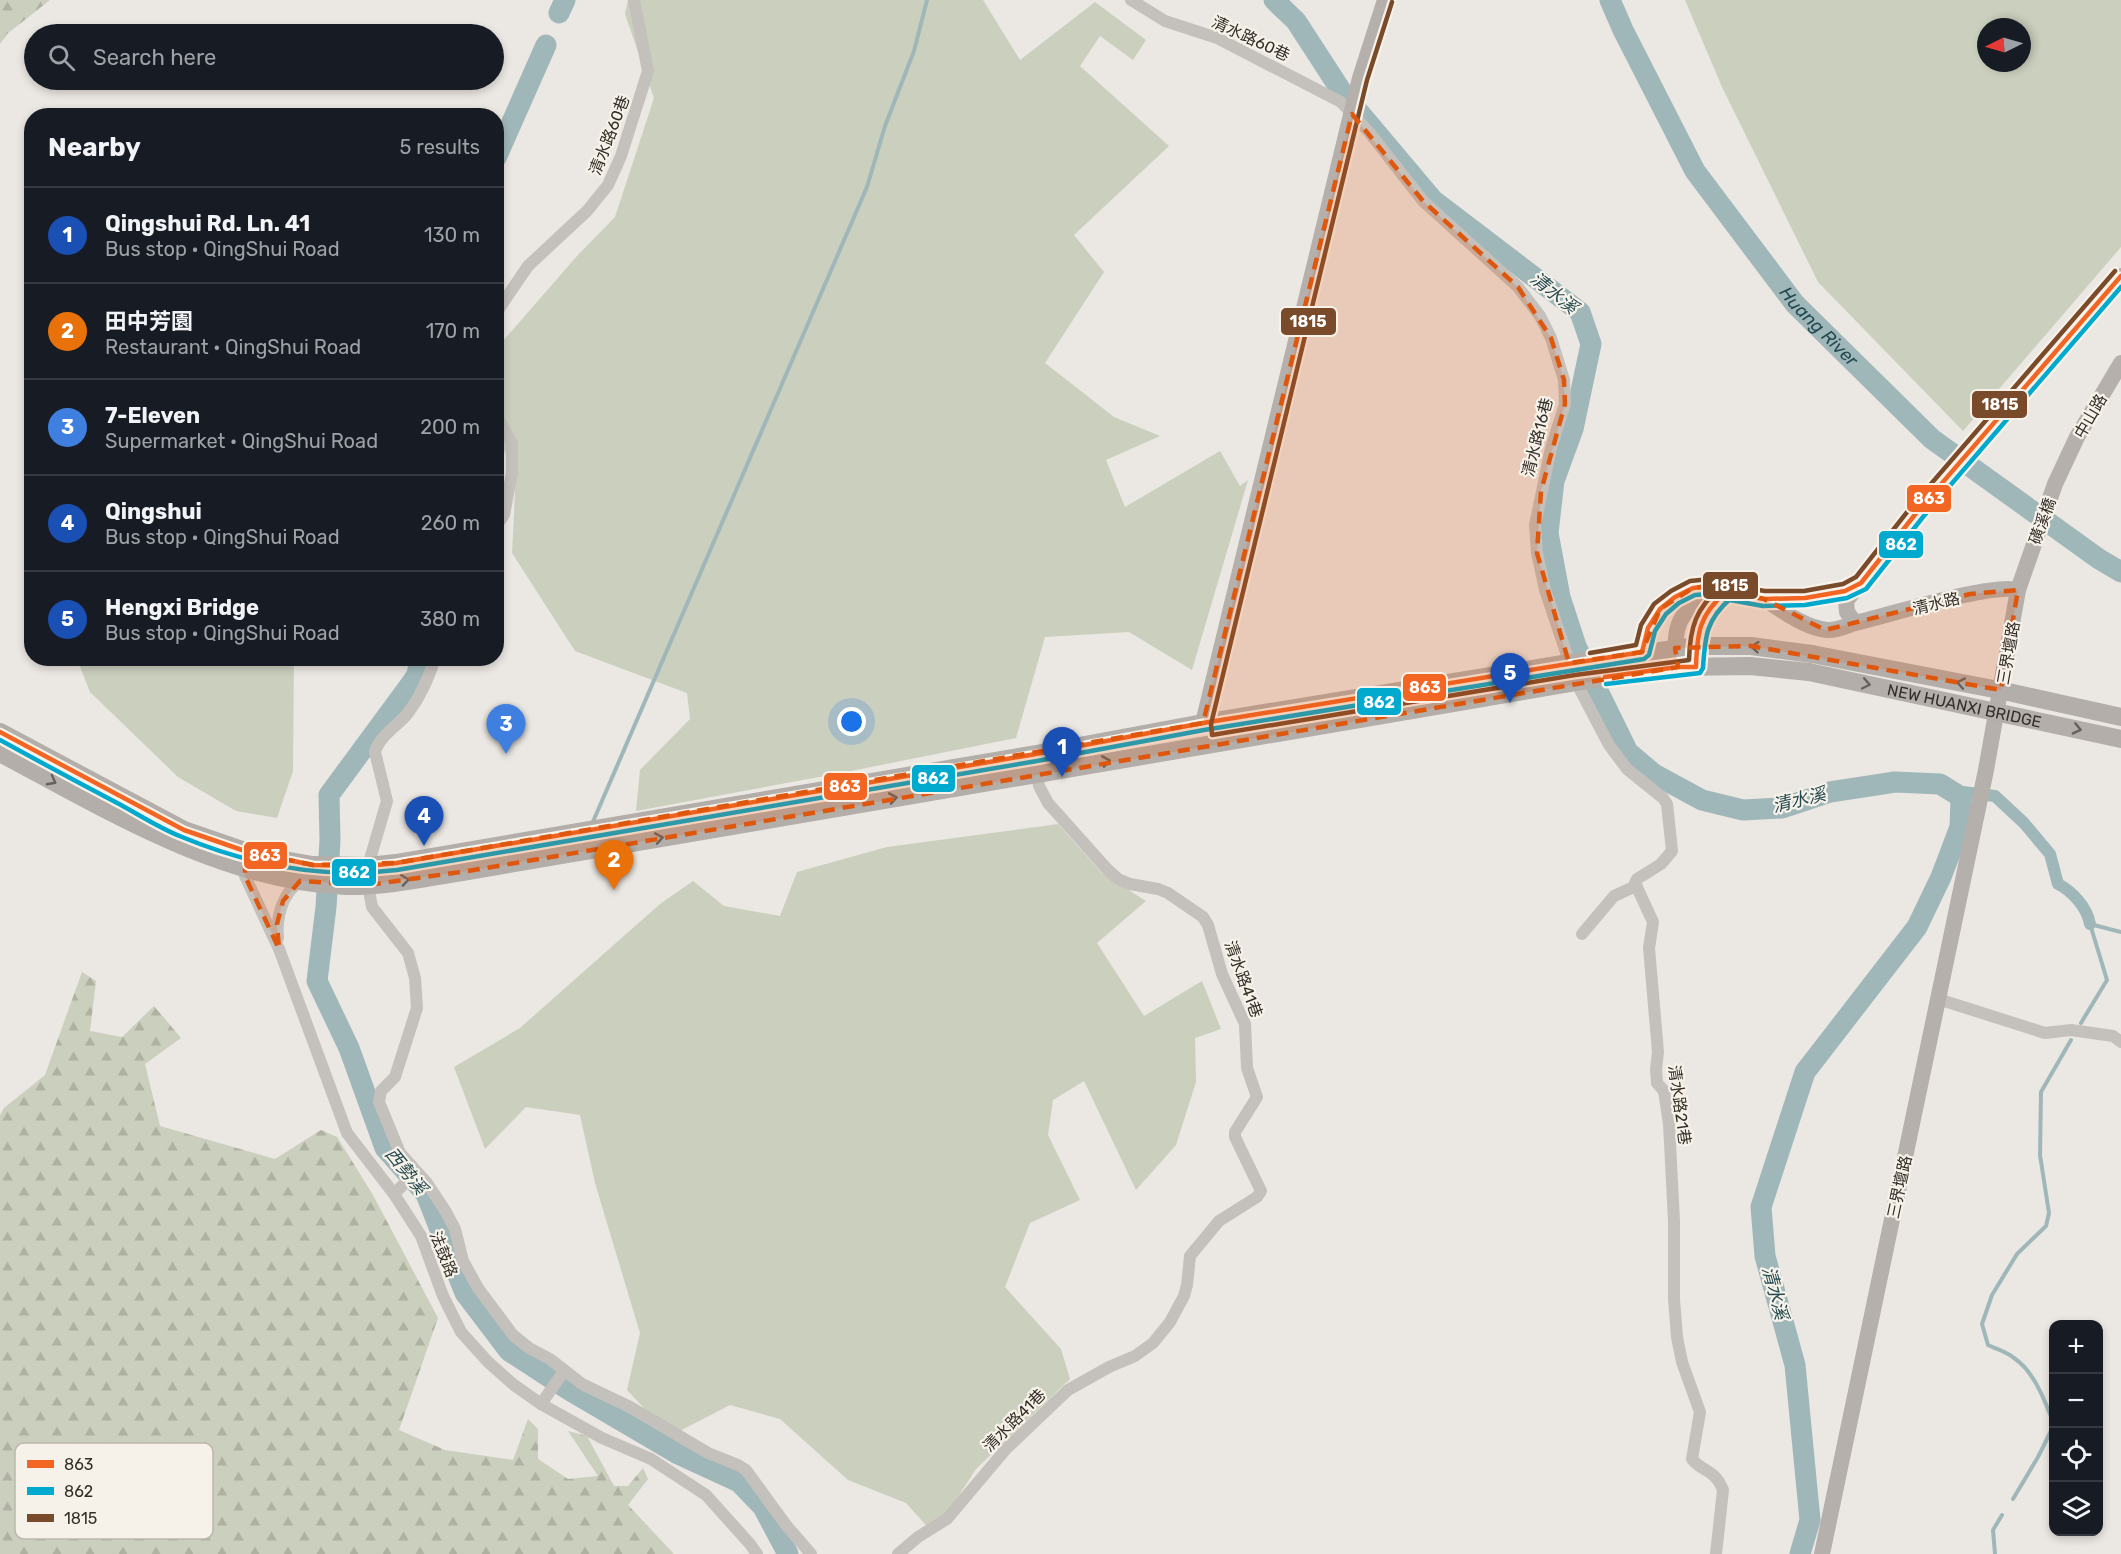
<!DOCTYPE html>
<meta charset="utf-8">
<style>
:root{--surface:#171b24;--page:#20242c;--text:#f1f3f6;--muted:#9ea1a6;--line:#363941;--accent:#746f6a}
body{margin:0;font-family:Rubik,"Noto Sans TC",sans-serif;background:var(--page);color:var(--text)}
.controls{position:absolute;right:18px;bottom:18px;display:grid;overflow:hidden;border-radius:12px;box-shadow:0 3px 9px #0003}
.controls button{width:54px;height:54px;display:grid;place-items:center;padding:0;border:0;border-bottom:2px solid var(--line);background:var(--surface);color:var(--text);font:30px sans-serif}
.compass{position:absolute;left:1977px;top:18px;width:54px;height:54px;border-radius:50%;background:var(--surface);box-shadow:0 3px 9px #0003;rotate:265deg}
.you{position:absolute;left:852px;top:722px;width:21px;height:21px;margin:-15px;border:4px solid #fff;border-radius:50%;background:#1a73e8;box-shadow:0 0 0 9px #1a73e833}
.badge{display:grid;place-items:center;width:39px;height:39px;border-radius:50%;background:var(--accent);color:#fff;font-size:20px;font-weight:700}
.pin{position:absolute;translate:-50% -50px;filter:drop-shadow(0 2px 3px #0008)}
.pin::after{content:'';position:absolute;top:32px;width:21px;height:18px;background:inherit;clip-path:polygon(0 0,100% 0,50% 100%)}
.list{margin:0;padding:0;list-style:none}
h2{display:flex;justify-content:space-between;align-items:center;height:78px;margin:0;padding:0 24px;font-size:26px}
h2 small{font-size:20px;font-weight:400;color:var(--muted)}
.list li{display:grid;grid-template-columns:39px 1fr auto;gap:18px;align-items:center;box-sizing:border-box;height:96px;padding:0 24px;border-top:2px solid var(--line)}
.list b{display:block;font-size:22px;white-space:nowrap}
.list p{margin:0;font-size:20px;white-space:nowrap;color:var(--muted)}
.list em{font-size:20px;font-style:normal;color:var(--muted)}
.icon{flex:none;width:33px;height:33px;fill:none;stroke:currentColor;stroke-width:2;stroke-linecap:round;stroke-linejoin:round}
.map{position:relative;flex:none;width:2121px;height:1554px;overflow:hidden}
.search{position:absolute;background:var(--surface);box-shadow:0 3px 9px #0003;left:24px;top:24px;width:480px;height:66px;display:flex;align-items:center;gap:15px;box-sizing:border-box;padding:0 21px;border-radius:33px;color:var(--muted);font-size:22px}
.panel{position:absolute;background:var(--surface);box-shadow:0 3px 9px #0003;left:24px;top:108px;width:480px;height:558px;border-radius:24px}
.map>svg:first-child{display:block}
.grass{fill:#cbcfbd;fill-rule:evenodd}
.forest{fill:url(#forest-firs)}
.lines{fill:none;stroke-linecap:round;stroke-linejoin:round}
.stream{stroke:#a0b7ba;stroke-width:4}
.canal{stroke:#a0b7ba;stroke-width:12}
.river{stroke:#a0b7ba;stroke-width:21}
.street{stroke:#c4c0bb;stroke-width:12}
.secondary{stroke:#b5b0ac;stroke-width:16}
.primary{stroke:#b3aea9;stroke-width:18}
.primary-bridge{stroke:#b3aea9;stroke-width:18}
.bus-1-casing{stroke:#f7f2e9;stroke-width:9}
.bus-2-casing{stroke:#f7f2e9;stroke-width:9}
.bus-3-casing{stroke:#f7f2e9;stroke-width:9}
.bus-1{stroke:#f26522;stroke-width:4.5}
.bus-2{stroke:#00a9ce;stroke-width:4.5}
.bus-3{stroke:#7a4b2a;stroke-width:4.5}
.oneway{stroke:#67615c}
.marked{fill:#df570d;fill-opacity:0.2;stroke:#df570d;stroke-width:4.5;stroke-dasharray:12 8;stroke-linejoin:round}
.labels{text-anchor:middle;stroke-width:4.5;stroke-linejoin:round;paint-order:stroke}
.street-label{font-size:16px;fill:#342e29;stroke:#f7f2e9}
.water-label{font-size:18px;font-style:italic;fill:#244a51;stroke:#f7f2e9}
.key{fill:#f7f2e9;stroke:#bcb7af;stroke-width:1.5}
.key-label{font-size:16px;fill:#342e29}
.line-badge{stroke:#f7f2e9;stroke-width:2}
.badge-label{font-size:16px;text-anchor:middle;font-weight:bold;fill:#fff}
</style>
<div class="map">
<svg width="2121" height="1554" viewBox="0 0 2121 1554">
<defs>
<pattern id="forest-firs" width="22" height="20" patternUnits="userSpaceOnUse" patternTransform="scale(1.5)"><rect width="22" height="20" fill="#cbcfbd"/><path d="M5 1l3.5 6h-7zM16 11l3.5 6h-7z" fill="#afb2a2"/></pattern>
</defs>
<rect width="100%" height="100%" fill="#ebe7e2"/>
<g class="grass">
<polygon points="628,0 983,0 1020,60 1095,2 1146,40 1133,60 1100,36 1080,66 1169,146 1074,235 1104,272 1045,363 1114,417 1160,436 1106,460 1125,507 1220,451 1240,486 1248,480 1192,670 1129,632 1045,637 1016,738 846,772 636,811 640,770 690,719 687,693 575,651 512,553 516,472 497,438 496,349 577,256 615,217 654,98 625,14"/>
<path d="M1685,0h436v247l-158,184 -145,-149 -96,-195zM1986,27h36v36h-36z"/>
<polygon points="77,659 294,659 293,771 277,818 236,811 178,777 90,692"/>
<polygon points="1058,824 1102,873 1146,901 1097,943 1144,1016 1202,981 1221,1029 1195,1038 1196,1082 1176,1145 1136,1190 1084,1081 1053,1100 1048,1135 1080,1200 1030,1223 1005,1287 1061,1349 1070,1379 976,1469 934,1534 906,1503 848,1480 780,1419 730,1405 670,1436 627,1390 640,1333 595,1183 580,1115 526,1107 485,1149 454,1067 520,1028 660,904 693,881 724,906 780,916 797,872 887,847"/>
</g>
<g class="forest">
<polygon points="0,0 50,0 7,34 0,44"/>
<polygon points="82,972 96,981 90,1031 122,1037 154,1006 181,1038 145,1064 160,1126 275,1159 321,1130 337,1137 373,1195 438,1318 399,1430 445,1450 513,1460 528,1419 538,1429 538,1459 568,1479 598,1476 568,1431 587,1436 614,1486 628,1486 643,1468 648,1479 628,1505 674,1554 0,1554 0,1115 4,1108 45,1075"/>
</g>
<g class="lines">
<g class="stream">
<polyline points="592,824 867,187 885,126 914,51 927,0"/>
<polyline points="2090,924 2121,932"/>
<polyline points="2081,1023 2107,980 2090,924"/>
<path d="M2054,1424c-9,-22 -19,-52 -40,-66 -7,-6 -18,-9 -26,-13l-6,-21 10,-29 25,-41 29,-28 3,-13 -9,-58 1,-63 30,-52"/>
<polyline points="2013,1499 2038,1457 2054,1425"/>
<polyline points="1995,1554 1993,1530 2002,1515"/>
</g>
<path class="canal" d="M1955,791l40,5 29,27 26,31 8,30c14,7 29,23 32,40"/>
<g class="river">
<polyline points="1274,0 1296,21 1342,92 1433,200 1580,312 1591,344 1573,429 1554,481 1548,533 1560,597 1576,646 1628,752 1654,774 1702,800 1743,810 1782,808 1830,792 1895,782 1940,784 1961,797 1960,827 1941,877 1917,927 1805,1072 1761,1207 1765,1256 1795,1365 1810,1520 1800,1554"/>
<path id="s1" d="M1610,0l13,30 72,141 100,133 137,135 167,120 22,13"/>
<polyline points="559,13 565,0"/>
<polyline points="496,158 546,45"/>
<polyline points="420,658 417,675 407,689 329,795 330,840 326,907 317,981 349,1048 385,1148 426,1194 465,1293 509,1351 569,1390 678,1454 739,1482 763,1507 788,1554"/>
</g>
<g class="street">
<path d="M1131,0l34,21 52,17 124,64 28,30 54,69 95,86 22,29 11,22 13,42 1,24 -14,44 -16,77 2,28 8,37 31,92 33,63 18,24 36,29 4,6 5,47 -11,13 -24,15 -2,4 18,39 -4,26 9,104 -2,17 1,14 7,8 5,33 5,97v78l3,38 5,25 18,50 -8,47c10,13 23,10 31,31l-7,64"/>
<polyline points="496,313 528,266 587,211 608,185 621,156 648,71 634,0"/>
<polyline points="496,415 512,443 512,473 504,515 496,526"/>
<path d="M435,658c-7,21 -14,38 -27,55 -10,13 -29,23 -33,39l12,49 -19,65v19l4,22 36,46 7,25 2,30 -22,69 -14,14 -2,11 21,51 27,30 19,29 9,17 8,32 15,27 35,47 16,13 21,11 32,25 48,23 78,46 30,12 8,5 40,55 25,29"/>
<polyline points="246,863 245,876 279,949 347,1133 394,1194 421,1236 443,1296 461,1332 488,1362 514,1385 541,1404 602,1438 651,1459 706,1495 750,1544 757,1554"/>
<polyline points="1582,934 1614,896 1636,886"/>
<path d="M278,938c-2,-21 4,-44 22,-57"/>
<polyline points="1938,999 2045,1033 2071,1030 2113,1036 2121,1042"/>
<polyline points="394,1194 416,1172"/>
<polyline points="541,1404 564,1371"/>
<polyline points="898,1554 918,1537 947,1519 1006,1449 1068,1390 1109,1367 1135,1356 1153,1343 1170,1322 1184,1296 1187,1285 1190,1256 1219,1221 1257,1197 1261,1191 1235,1137 1235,1132 1257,1097 1247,1068 1245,1024 1222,974 1208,925 1203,917 1168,893 1158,889 1130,884 1118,879 1107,869 1048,803 1039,786 1036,769"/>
</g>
<g class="secondary">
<path d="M1858,586l-12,15 1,11 8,11c31,-7 139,-41 163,-33"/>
<path d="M1766,600c17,11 39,28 61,30 9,1 19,-4 28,-7"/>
<polyline points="1642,652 1648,628 1660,609 1675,597 1693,588 1709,586 1726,592 1764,599 1805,598 1845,591 1861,583 1917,512 2121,276"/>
<path d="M1677,661c-6,-40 7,-57 45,-68"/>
<path d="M1696,667c1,-31 2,-52 27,-73"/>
<polyline points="1203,723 1360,78 1385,0"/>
<polyline points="1822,1554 1986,770 2018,590 2055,484 2077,437 2121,363"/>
</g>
<g class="primary">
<polyline points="0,732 184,830 245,851 278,859 313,865 368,866 396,863 1036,754 1203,723 1569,663 1697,646 1751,646 1812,654"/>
<path d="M0,753c107,57 222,128 346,133 40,1 82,-9 122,-15l1138,-194 72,-10 72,-1 59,6"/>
</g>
<g class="primary-bridge">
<polyline points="1812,654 2004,691 2121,717"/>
<path id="s2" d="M1809,672l312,67"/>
</g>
<defs>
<g id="bus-1">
<path d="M1605,677l73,-10h18c1,-34 3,-52 30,-75"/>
<polyline points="0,732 184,830 245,851 313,865 368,866 396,863 1036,754 1203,723 1642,652 1648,628 1660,609 1675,597 1693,588 1709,586 1726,592 1764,599 1805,598 1845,591 1861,583 1917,512 2121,276"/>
</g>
<g id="bus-2">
<path d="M1606,684l94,-11 3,-5c2,-32 3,-48 28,-70"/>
<path d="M0,740c40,22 81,44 121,65 20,11 40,24 61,32 70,29 140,42 215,33l640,-109 167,-31 440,-71 5,-4 6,-24 11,-17 13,-11 16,-8 13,-1 16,5 39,7 42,-1 42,-7 19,-9 57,-72 198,-230"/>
</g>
<g id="bus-3">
<path d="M1392,2l-25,78 -156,644 1,11 363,-60 114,-15c1,-34 7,-51 32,-74"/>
<polyline points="1590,653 1636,645 1641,625 1654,604 1671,591 1690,581 1710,579 1728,585 1765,591 1804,591 1843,584 1856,577 1911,507 2115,271"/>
</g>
</defs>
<use href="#bus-1" class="bus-1-casing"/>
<use href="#bus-2" class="bus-2-casing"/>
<use href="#bus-3" class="bus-3-casing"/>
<use href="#bus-1" class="bus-1"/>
<use href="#bus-2" class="bus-2"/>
<use href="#bus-3" class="bus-3"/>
</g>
<defs><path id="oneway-chevron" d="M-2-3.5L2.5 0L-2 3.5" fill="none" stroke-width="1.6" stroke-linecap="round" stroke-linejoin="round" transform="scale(1.5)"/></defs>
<g class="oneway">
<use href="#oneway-chevron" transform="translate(1755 647) rotate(-175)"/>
<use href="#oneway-chevron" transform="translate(1961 683) rotate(-169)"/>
<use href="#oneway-chevron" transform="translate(1866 684) rotate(12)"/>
<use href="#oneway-chevron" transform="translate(2077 729) rotate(13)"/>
<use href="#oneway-chevron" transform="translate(1106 761) rotate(-10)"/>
<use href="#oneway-chevron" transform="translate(52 781) rotate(28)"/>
<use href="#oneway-chevron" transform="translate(893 798) rotate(-10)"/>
<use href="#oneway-chevron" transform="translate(659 838) rotate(-10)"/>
<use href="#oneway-chevron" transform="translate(405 880) rotate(-8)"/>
</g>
<path class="marked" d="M1352,114l71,87 95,86 33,51 13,42 1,24 -24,87 -4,62 32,110 73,-11 18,-43 33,-21 16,-2 55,13 61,31 145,-36 48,-4 -17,100 -250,-44 -76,2 3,19 -1210,204 -100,14 -68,-4 -17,20 -6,23 2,25 -34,-73v-25l68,14 83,-2 807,-140z"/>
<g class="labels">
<g class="street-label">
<text transform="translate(1251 38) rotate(25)" y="6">清水路60巷</text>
<text transform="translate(609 135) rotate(-69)" y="6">清水路60巷</text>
<text transform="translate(2090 416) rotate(-60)" y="6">中山路</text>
<text transform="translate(1537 437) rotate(-76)" y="6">清水路16巷</text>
<text transform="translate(2042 521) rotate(-70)" y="6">磺溪橋</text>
<text transform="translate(1936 603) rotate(-14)" y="6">清水路</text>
<text transform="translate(2008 653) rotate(-80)" y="6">三界壇路</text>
<text dy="6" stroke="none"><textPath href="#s2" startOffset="159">NEW HUANXI BRIDGE</textPath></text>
<text transform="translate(1244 979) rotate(70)" y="6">清水路41巷</text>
<text transform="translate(1680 1105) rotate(82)" y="6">清水路21巷</text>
<text transform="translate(1899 1187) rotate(-78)" y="6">三界壇路</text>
<text transform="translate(444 1254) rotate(68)" y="6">法鼓路</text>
<text transform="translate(1014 1420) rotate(-45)" y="6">清水路41巷</text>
</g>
<g class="water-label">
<text transform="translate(1554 293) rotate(39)" y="6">清水溪</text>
<text dy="6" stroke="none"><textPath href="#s1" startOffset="390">Huang River</textPath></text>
<text transform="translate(1799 800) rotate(-14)" y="6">清水溪</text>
<text transform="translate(406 1171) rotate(51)" y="6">西勢溪</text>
<text transform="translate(1775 1293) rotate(75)" y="6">清水溪</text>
</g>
</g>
<rect x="15" y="1443" width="198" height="96" rx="9" class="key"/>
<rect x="27" y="1460" width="27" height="8" fill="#f26522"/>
<rect x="27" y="1487" width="27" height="8" fill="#00a9ce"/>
<rect x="27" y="1514" width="27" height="8" fill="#7a4b2a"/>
<g class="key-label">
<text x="64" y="1470">863</text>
<text x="64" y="1497">862</text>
<text x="64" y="1524">1815</text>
</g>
<g class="line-badge">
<rect x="1280" y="307" width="57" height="29" rx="6" fill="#7a4b2a"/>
<rect x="1971" y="390" width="57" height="29" rx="6" fill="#7a4b2a"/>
<rect x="1906" y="484" width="46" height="29" rx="6" fill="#f26522"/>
<rect x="1878" y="530" width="46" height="29" rx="6" fill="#00a9ce"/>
<rect x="1702" y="571" width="57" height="29" rx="6" fill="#7a4b2a"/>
<rect x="1402" y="673" width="45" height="29" rx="6" fill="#f26522"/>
<rect x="1356" y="687" width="46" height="29" rx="6" fill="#00a9ce"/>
<rect x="911" y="764" width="45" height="29" rx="6" fill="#00a9ce"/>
<rect x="823" y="772" width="45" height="29" rx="6" fill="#f26522"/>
<rect x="243" y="841" width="45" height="29" rx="6" fill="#f26522"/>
<rect x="331" y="858" width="46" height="29" rx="6" fill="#00a9ce"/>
</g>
<g class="badge-label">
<text x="1308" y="327">1815</text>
<text x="2000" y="410">1815</text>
<text x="1929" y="504">863</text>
<text x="1901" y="550">862</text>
<text x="1730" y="591">1815</text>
<text x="1425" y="693">863</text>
<text x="1379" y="708">862</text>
<text x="933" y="784">862</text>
<text x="845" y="792">863</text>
<text x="265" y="861">863</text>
<text x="354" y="878">862</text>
</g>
</svg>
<div class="controls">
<button>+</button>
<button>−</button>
<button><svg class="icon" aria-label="locate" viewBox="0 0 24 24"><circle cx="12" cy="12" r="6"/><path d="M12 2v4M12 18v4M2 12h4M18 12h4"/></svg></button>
<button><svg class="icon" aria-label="layers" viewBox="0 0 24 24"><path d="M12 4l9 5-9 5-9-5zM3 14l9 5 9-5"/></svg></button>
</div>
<svg class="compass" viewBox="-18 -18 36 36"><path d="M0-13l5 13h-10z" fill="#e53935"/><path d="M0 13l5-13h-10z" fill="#9ea1a6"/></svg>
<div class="you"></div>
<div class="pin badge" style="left:1062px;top:777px;background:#1a4fb4">1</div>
<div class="pin badge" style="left:614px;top:890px;background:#e8710a">2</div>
<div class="pin badge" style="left:506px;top:754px;background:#3f7fe0">3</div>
<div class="pin badge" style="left:424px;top:846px;background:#1a4fb4">4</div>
<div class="pin badge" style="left:1510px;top:703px;background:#1a4fb4">5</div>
<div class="search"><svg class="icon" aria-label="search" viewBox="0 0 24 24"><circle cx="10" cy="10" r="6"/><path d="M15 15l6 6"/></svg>Search here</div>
<section class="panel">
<h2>Nearby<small>5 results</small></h2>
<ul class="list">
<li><span class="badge" style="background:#1a4fb4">1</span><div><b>Qingshui Rd. Ln. 41</b><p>Bus stop · QingShui Road</p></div><em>130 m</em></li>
<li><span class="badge" style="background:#e8710a">2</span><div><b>田中芳園</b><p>Restaurant · QingShui Road</p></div><em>170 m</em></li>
<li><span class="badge" style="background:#3f7fe0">3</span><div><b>7-Eleven</b><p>Supermarket · QingShui Road</p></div><em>200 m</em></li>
<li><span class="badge" style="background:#1a4fb4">4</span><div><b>Qingshui</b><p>Bus stop · QingShui Road</p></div><em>260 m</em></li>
<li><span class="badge" style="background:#1a4fb4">5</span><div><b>Hengxi Bridge</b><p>Bus stop · QingShui Road</p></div><em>380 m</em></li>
</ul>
</section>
</div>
